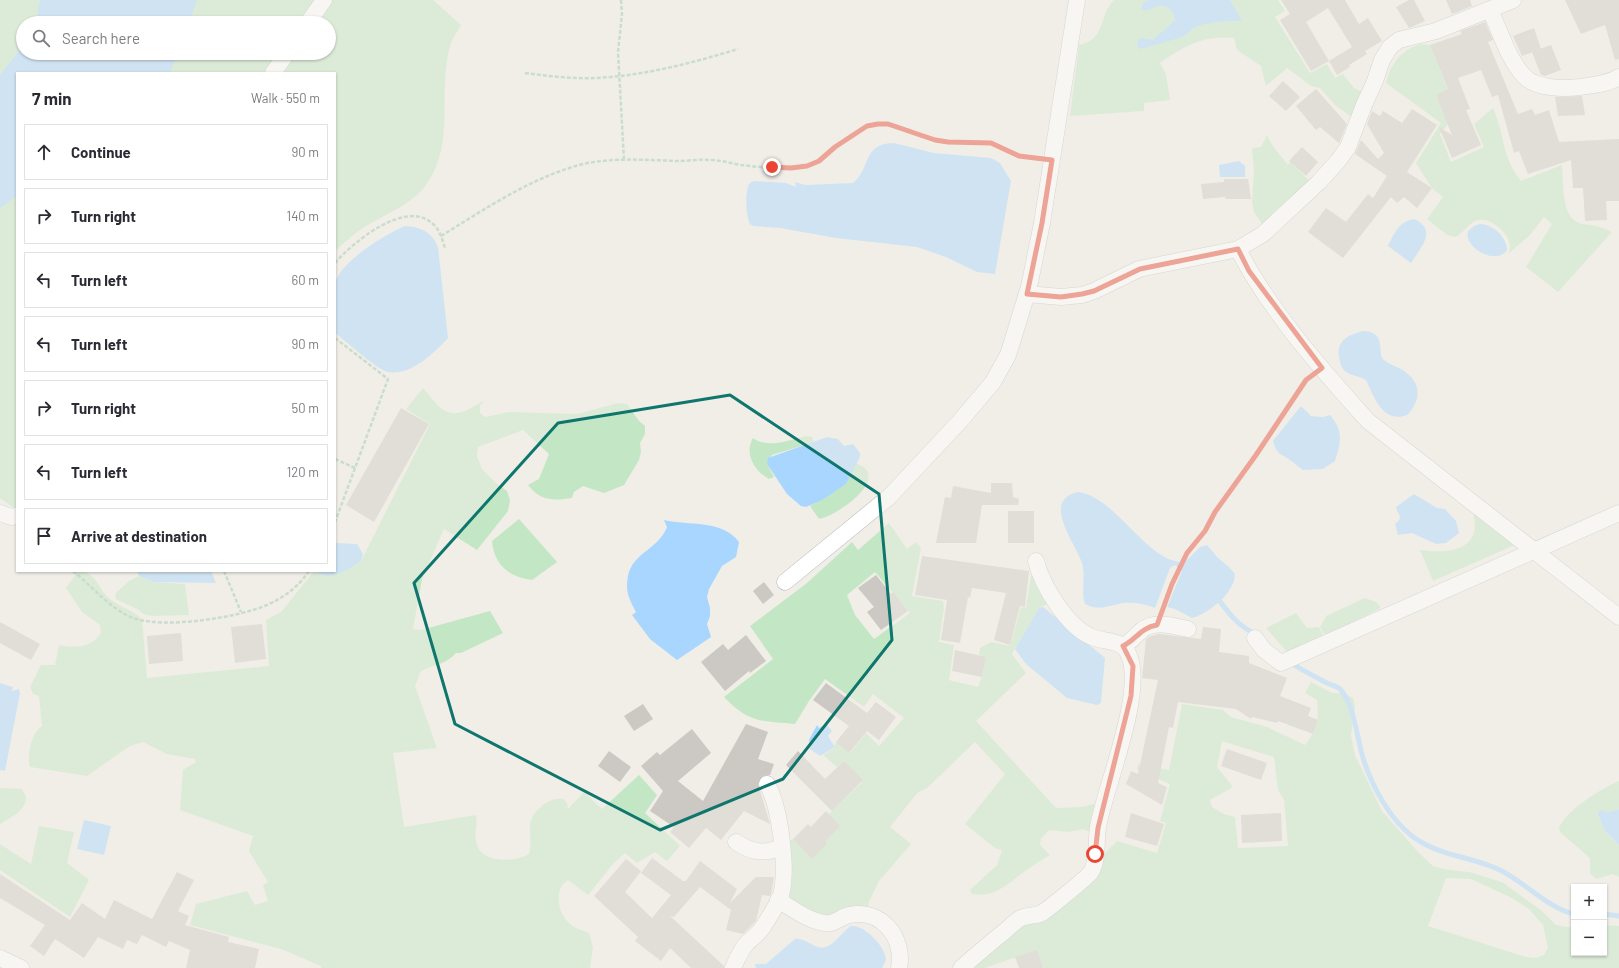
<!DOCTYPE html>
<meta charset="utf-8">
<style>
:root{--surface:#fff;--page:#f2f2f3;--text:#2b2b33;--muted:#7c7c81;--line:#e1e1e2}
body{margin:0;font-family:Barlow,sans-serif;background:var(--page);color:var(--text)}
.controls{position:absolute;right:12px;bottom:12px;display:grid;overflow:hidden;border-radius:0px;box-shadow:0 1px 3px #0004}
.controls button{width:36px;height:36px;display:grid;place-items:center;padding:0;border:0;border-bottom:1px solid var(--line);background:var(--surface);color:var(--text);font:20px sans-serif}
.stop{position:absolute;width:12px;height:12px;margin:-9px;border:3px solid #e94733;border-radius:50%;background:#fff}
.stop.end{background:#e94733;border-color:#fff;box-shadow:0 1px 4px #0008}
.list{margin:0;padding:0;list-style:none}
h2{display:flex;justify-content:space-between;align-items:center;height:52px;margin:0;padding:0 16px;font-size:17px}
h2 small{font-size:13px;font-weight:400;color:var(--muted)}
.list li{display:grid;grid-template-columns:26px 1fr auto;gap:12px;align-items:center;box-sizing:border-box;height:56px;margin:0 8px 8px;padding:0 8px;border:1px solid var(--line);border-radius:0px}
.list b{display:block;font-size:15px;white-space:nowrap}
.list em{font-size:13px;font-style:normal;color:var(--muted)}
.icon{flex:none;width:22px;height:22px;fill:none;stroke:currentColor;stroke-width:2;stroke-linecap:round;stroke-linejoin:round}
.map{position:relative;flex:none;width:1619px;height:968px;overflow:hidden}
.search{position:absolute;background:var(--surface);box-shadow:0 1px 3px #0004;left:16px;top:16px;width:320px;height:44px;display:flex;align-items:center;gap:10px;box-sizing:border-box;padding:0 14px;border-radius:22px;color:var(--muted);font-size:15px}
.panel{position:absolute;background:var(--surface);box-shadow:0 1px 3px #0004;left:16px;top:72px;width:320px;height:500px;border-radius:0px}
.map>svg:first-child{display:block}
.green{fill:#c3e7c4;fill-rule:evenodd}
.water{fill:#a8d6ff}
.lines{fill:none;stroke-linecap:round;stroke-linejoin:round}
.stream{stroke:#a8d6ff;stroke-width:5}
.building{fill:#ccc9c4;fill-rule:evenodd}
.minor-casing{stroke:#b4b7bb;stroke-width:17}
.path{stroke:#9cc8aa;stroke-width:2.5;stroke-dasharray:4 2;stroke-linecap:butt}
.minor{stroke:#fff;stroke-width:16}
.route{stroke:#e94733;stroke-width:5}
.marked{fill:none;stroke:#0f766e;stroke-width:3;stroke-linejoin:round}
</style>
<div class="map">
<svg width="1619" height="968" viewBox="0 0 1619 968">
<rect width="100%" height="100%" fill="#f0eee7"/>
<g class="green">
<path d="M0,0h328l-17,23h-288v30h306v-30h-16l18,-23h102l28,25c-3,6 -8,12 -10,18 -15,47 6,100 -25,142 -14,19 -38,28 -58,40 -12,7 -22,16 -33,26v-178h-318v433l-3,2 -14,-10z"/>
<path d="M1114,0h164l7,11 -10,6 35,56 17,-9 8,14 8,-4 11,14 11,5 -12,25 -18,-13 -15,-17 -9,-2 -24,-18 -21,18 -5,-20 -24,-16 -3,-12c-30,-3 -50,8 -74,25l6,11 4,26 -26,3v8l-74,5 9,-71c28,-6 19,-29 35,-45z"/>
<path d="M1421,44l9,1 18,45 -12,5 12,29 -8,10 11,28 33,-15 -10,-23 19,-16c12,27 8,48 28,73l41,-16c2,17 -2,50 17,58 4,2 8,1 12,2 8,1 14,4 21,7l-54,60 -32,-25 26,-43 -8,-7 -15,19 -21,18c9,-16 -16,-37 -30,-34 -9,2 -14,13 -23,17l-8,-2 -20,-16 16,-22 -11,-9 -16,-25 25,-40 -55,-40c5,-20 15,-33 35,-39z"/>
<polygon points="1267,135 1272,145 1288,165 1290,162 1313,184 1262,224 1254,212 1252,202 1254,170 1252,148 1261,147"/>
<path d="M423,388c15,17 22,33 46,21 5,-3 10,-6 15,-8l-4,5v7l5,4 24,-5 68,2 41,-11 9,1 12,17 6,5v8l-5,9 1,9 -2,8 -15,25 -20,8 -21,-7 -9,6 -2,6c-18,3 -32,3 -44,-13l11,-6 10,-25 -26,-24 -45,17 -1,9 5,13 14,14 11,8 3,9 -2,11 -31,39 -33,-21 -22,50 -9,50 8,1 69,-19 13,22 -42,20h-5c-9,11 -23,12 -35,18l-6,15 22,62 -44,5 11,74 72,-12c2,10 -3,20 1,30 6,19 40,17 52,9 5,-21 -7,-33 14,-49 5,-4 13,-7 20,-6l4,4 1,6 16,-17 18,17 37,-34 18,20 -12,18 35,33 -13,15 -12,-9 -18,11 -12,-10 -11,10 -26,32 -20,-15c-15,9 -10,33 1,43 6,6 13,7 20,10l4,14 -3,21h-269v-2l-40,-17 -91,-24 6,-21 51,-13 8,14 13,-4 -5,-16 5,-3 -19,-31 4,-15 -73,-26 3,-40 13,-8 -1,-3 -28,-5 -24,-12 -13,4 -43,30 -57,-9c-3,-13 1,-34 12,-41l-3,-30 -6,-2 -3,-7 11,-22h14l4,-20c16,3 33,3 42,-12l-1,-8 -18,-13 -16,-24 12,-17c18,0 20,18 32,28 10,8 23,11 32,20l5,59 122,-12 -3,-46 15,-8 33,-41 10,5 37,-15 69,-137 -24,-15z"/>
<path d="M806,436l6,1 2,5 -42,13 -5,9 7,13 -5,2c-15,-8 -25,-26 -16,-41 15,11 37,2 53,-2z"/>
<path d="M856,463c3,2 7,3 9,5 17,18 -32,49 -46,51l-9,-13 36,-22z"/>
<path d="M1473,513l44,31 -84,37 -13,-31c28,4 63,1 53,-37z"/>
<path d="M519,519l38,43 -25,18c-23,-3 -38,-15 -40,-39z"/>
<path d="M889,523l18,26 9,-7 5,6 -9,48 31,5 1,7 -5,34 15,3 -5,35 29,7 4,-10 4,-20 -7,-2 1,-7 11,-6 19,4 11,-39 5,1 5,-32 4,-3 14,30 -10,5 -27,46 14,19 -50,48 80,87 26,-1 19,-5 -9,31 -9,-4 -15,3 -19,-2 -8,9 -1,6 10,10c-9,5 -18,11 -26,17 -17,12 -29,26 -52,22l-2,-4 27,-25 5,-15 -7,-2 -30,-24 40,-50 -30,-32 -49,47 -8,3 -28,35 21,17 -32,37 -11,23 2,8 -42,7 -45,-21 3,-55 7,-4 19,19 15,-14 -2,-3 4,-27 34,-33 -19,-20 -7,6 -14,-12 10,-6 3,-7 14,11 16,-20 13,13 25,-28 -31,-24 -9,13 -39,-28 -16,22 -14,23c-34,-3 -46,-1 -71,-27l49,-38 -23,-33 57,-43 45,-41 6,8zM875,572l35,41 -36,26 -19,-24 -8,-20z"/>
<polygon points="139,576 153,582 185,584 189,615 152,616 144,614 137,609 116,599 115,594 129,581"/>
<polygon points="1365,598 1376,602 1381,608 1329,634 1323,633 1320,627 1326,616"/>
<polygon points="1296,613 1307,628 1319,627 1324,638 1288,653 1266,628"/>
<path d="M1311,682l21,11h11l10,5 2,9 -4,28 4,20 27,56 36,41 15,14 10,3 26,3 33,10 40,29 14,14 18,3v25h30v-28l15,1v42h-576l-6,-18 -52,18h-20l137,-112 15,-15 40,12 9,-30 -6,-2 10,-37 -33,-14 1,-6 31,6 13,-66 41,6 8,7 36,10 38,18c13,-17 14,-24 12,-45l-12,-7zM1222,741l52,16 4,33 6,10 4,46 -50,2 -3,-31 -11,-3 -12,-7 -2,-7 23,-13 -16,-20zM1446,878l25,1 39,18 19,12 14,16 5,23 -4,7 -8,3 -10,-1 -98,-31z"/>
<path d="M1619,781v28l-10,3h-12v2l8,17 14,14v32l-6,-3 -17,5 -6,-6v-15l-30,-26 -1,-4c8,-19 42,-39 60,-47z"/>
<path d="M0,788l22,1 4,8c0,14 -15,20 -26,27z"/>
<polygon points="39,826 74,832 67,863 89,880 70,917 0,870 0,844 31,864"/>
</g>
<g class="water">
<polygon points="40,0 197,0 189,23 36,23"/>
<path d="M1149,0h81l12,21c-12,-1 -35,1 -46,6 -5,2 -8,7 -12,9 -4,2 -42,13 -45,13l-2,-6 3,-5 13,2 22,-20c-3,-18 -17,-16 -29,-9l-5,-2 2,-6z"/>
<polygon points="23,46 23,53 178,53 170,73 17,73 17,196 0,208 0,75"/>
<path d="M894,143l40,10 57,5 9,5 11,18 -16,93 -18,-2 -31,-15 -29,-10 -81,-9 -56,-10 -27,-2 -3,-2c-4,-8 -5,-28 -2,-37 1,-4 3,-5 7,-6l31,2 10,4 -1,-5 10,3 48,-2c18,-14 9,-40 41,-40z"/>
<polygon points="1239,161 1245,166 1245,177 1220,177 1219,165"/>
<path d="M1414,219c24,11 7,28 -3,44l-23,-17c6,-12 11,-25 26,-27z"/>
<path d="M1480,224c14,1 26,12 27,26 -10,16 -44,-2 -39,-19l6,-5z"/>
<path d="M405,226c16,1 27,6 33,21l10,91c-14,15 -40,41 -63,33 -12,-5 -38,-29 -50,-38 0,-14 -3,-35 0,-49 4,-22 51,-50 70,-58z"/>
<path d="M1364,331c24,2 12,22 20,29 6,5 14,7 20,11 17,11 18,29 3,44 -24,9 -33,-18 -41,-35 -6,-4 -15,-4 -21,-9 -4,-3 -5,-9 -6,-14 -3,-17 11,-23 25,-26z"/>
<path d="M1301,406l10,10 12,1 7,-2c14,17 11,27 5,46l-12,8 -20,1c-5,-4 -9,-7 -13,-10 -10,-7 -13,-5 -17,-19z"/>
<polygon points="827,437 838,439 844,446 853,444 860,453 860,457 846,484 822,500 806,507 801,506 787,494 767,464 768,458"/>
<path d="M1078,492c38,4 70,73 107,70l15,-15 7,-2 10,12 12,10 6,7c0,19 -27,40 -43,44l-17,-9 -8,-2 1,-2 14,-34 -7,-6 -5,3 -15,40c-10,-4 -20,-6 -31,-5 -15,2 -24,9 -39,1 -4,-12 0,-24 -2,-37 -3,-19 -45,-66 -5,-75z"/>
<path d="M1414,494l23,14 8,1 11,12 3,12 -13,10 -10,1 -24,-11 -14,2 -3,-11c10,-8 2,-9 1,-17z"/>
<path d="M664,520c25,6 58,-1 75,22l-3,15 -14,9 -13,23 -2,8 3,11v8l-3,8 4,13 -34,23 -27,-21 -18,-24 4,-3c-7,-13 -11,-21 -8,-36 5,-24 30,-26 39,-49z"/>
<path d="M335,543l22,1 6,10 -2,7c-11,8 -33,22 -45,10h19z"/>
<polygon points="137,571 211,571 216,583 153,582 139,576"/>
<polygon points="1043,607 1105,658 1101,703 1097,705 1067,698 1026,664 1015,649 1039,608"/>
<polygon points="0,683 13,687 12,691 19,689 20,693 5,771 0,770"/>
<polygon points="826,724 832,731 828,736 835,747 820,756 810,749 809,740 817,725 819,728"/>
<polygon points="1619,809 1619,845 1605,831 1597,813 1601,810 1609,812"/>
<polygon points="84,820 111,826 104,855 77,849"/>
<path d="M851,926c13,-2 35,21 35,34l-4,8h-126l-1,-4h11l29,-25c13,-2 21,15 35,6 8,-5 13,-14 21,-19z"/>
</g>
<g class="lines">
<g class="stream">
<path d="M1216,596c12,16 21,30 40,38"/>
<path d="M1290,662c11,8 24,14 37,21 3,2 10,3 13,6 15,16 17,52 24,72 9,27 26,58 48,75 27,21 61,20 90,35 23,12 48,38 72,43"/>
<polyline points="1604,914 1619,916"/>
</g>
</g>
<g class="building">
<path d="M1281,0h64l14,24 9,-6 14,23 -17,10 2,3 -18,11 1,2 -13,8 -8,-14 -18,10 -31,-51 10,-6zM1328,8l24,39 -23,14 -23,-39z"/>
<polygon points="1409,0 1414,0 1425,21 1409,28 1396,7"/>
<polygon points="1446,0 1470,0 1472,6 1452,14"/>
<polygon points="1565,0 1619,0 1619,59 1615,60 1605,25 1581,34"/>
<polygon points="1485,22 1493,40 1488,42 1518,114 1532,109 1535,115 1549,110 1559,142 1619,139 1619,201 1606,201 1607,220 1585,221 1583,188 1573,188 1571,160 1528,174 1519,151 1514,153 1498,95 1492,97 1481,70 1458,78 1470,109 1466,110 1481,145 1452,158 1439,127 1452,135 1436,95 1448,89 1430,45 1462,34 1460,31"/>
<polygon points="1534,28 1541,49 1522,56 1513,36"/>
<polygon points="1551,45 1561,70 1545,76 1541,75 1532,52"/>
<polygon points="1283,81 1300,97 1286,111 1269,96"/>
<polygon points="1316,89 1347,124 1339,143 1320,127 1316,130 1296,106"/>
<polygon points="1582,96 1585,115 1558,116 1555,97"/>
<polygon points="1412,109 1437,125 1407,172 1432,188 1417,208 1404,197 1397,203 1391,197 1343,258 1308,232 1326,208 1346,222 1368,194 1373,198 1387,176 1355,154 1361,140 1378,159 1384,153 1367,124 1372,111 1380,116 1383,111 1402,123"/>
<polygon points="1302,147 1318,162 1306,176 1289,161"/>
<polygon points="1224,179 1248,179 1251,199 1226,199 1225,197 1203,199 1201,184 1224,182"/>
<polygon points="401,408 429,424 374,522 346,505"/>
<polygon points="991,483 1012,483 1013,497 1019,499 1018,505 982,505 976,543 936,543 945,497 951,498 953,486 991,493"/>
<rect x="1008" y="511" width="26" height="32"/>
<polygon points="922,556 1029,571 1025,607 1020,606 1010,645 994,640 1006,593 972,588 970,598 968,597 960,643 941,640 947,600 915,595"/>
<polygon points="876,575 891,594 893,592 908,611 881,630 867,612 874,607 858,588"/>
<polygon points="764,582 774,595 763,604 753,591"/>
<polygon points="0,622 40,644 31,660 0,643"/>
<polygon points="262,624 266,659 235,663 231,627"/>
<polygon points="1203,627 1221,629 1219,652 1249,656 1249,663 1287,678 1280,696 1311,708 1308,716 1318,720 1313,734 1278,721 1277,723 1252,717 1251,719 1236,709 1178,702 1173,728 1169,727 1158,783 1167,787 1162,805 1126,784 1131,771 1138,774 1158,680 1142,678 1146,639 1151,636 1159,634 1201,639"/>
<polygon points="181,633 183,661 149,664 147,636"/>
<polygon points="746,635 766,661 750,673 749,671 725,691 701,662 723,644 728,650"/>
<polygon points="955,650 986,657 982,677 952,671"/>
<polygon points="826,683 867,713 876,702 896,717 879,740 867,731 849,753 836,742 849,726 813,700"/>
<polygon points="643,704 653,719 634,731 624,716"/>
<polygon points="746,724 768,732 758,759 774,764 770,775 763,776 758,784 770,824 744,811 721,840 706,828 689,848 670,832 674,827 650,811 663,791 641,766 657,752 660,755 692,729 711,753 678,781 703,801"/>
<polygon points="1227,749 1267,763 1261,780 1221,766"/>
<polygon points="609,751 631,767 620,782 598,766"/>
<polygon points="798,751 825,779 844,761 863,780 832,811 786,765"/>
<polygon points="826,811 840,826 825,841 827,844 812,859 793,839 808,824 811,827"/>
<polygon points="1131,813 1164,824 1157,846 1125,837"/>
<polygon points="1281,813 1282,841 1242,843 1241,815"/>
<polygon points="652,858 683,881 686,881 700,861 737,889 730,903 756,877 774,877 771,894 770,896 762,895 756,921 743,934 726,930 731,910 700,887 674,917 670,916 724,966 724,968 691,968 670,948 661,961 635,941 638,937 594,896 626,859 641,871 625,892 652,918 671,895 641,873"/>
<polygon points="177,872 194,880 178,911 189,916 185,925 229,937 228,942 259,949 255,968 186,968 190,950 169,941 166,947 142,935 137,944 127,940 123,949 98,937 84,958 55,939 44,956 30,946 45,925 0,898 0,874 70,920 82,903 105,919 114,900 152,919"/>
<polygon points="1037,950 1043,968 1019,968 1015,957"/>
</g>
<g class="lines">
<defs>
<g id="minor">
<path d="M1490,10c10,21 18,49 34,66 12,13 40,13 56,11 13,-2 28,-3 39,-10"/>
<polyline points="308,23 324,0"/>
<polyline points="273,73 287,53"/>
<path d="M1238,249c31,61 84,121 130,172l251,196"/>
<polyline points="1027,294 1061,297 1082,295 1094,291 1139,269 1238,249 1263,234 1318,183 1338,161 1348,147 1364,105 1375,81 1382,60 1390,47 1399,40 1436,31 1513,0"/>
<polyline points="0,513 11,517 17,516"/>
<polyline points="785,582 889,497 961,420 993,382 1008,355 1029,287 1042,223 1077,0"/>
<polyline points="1255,638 1264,650 1281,663 1619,513"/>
<path d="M1123,646c8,-4 12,-10 19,-16 12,-10 32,-4 46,-1"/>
<path d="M736,842c15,10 28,13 45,5"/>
<path d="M778,900c14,8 30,21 47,23 10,2 16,-7 25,-8 32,-7 55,24 49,53"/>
<polyline points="0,958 21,968"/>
<path d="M733,968c4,-9 8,-19 15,-26 6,-5 11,-9 15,-15 6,-10 14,-21 18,-32 7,-25 -1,-89 -14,-111"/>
<path d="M961,968c14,-12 29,-25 44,-37 5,-4 11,-11 16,-13 7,-3 15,-2 21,-5 6,-4 46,-36 49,-41 7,-10 5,-32 7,-45 7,-41 50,-140 29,-176 -8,-12 -23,-9 -35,-14 -25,-10 -50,-52 -56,-76"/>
</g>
</defs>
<use href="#minor" class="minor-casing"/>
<g class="path">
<polyline points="621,0 622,14 618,52 624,160"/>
<path d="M525,73c23,3 47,6 70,5 48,-2 97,-15 143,-29"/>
<path d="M441,236c44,-27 88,-57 138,-71 32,-8 66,-5 99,-4 10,0 21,-2 31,-1 11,0 21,3 32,5 19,2 48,6 66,1 13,-4 19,-12 29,-20 14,-11 32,-24 51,-22 16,1 32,12 48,16 19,4 39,-1 57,4 16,4 27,14 45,15"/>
<path d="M335,263c17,-20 71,-65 98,-39 7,6 9,15 12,24"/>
<polyline points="335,338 388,379 335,522"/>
<polyline points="335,459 355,468"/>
<path d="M73,571c19,15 37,38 60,47 32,11 103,0 134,-13 18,-8 32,-19 42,-34"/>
<polyline points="224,571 241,612"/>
<path d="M1162,609c7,-19 14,-38 25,-55 9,-14 20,-26 28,-41l94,-135"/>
</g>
<use href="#minor" class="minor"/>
</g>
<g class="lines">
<path class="route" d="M772,167l19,1 16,-2 12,-5 16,-14 32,-21 11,-2h10l47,16 13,2 43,1 28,13 33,4 -10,63 -15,71 34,3 21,-3 12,-3 46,-22 98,-20 11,22 73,97 -16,12 -50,75 -41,57 -10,19 -18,22 -15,31 -15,41c-17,3 -20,14 -34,21l10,20 -2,30 -33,132 -3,26"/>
</g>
<path d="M0 0H1619V968H0ZM730,395l149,99 13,146 -109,139 -123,51 -205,-106 -41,-141 144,-160z" fill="#f0eee7" fill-opacity=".55" fill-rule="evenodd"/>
<path class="marked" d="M730,395l149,99 13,146 -109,139 -123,51 -205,-106 -41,-141 144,-160z"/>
</svg>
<div class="controls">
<button>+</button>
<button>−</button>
</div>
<div class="stop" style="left:1095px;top:854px"></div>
<div class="stop end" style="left:772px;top:167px"></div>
<div class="search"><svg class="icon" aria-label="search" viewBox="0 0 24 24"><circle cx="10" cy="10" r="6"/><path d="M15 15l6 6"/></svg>Search here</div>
<section class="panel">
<h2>7 min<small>Walk · 550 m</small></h2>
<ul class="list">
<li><svg class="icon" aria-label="ahead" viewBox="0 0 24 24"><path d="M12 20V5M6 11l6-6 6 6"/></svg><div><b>Continue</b></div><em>90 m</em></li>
<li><svg class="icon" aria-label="right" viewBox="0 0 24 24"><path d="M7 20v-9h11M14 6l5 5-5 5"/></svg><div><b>Turn right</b></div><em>140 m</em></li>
<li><svg class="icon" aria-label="left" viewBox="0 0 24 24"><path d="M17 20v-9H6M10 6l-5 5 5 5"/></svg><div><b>Turn left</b></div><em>60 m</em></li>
<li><svg class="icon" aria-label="left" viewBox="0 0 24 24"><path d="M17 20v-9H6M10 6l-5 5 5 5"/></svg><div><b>Turn left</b></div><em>90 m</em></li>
<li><svg class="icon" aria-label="right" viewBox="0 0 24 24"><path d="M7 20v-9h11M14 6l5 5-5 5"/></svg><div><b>Turn right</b></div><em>50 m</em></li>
<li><svg class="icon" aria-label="left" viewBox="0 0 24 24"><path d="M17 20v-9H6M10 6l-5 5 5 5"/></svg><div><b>Turn left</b></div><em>120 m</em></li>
<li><svg class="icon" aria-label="arrive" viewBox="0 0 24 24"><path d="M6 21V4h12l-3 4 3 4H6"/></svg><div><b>Arrive at destination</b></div></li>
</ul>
</section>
</div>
